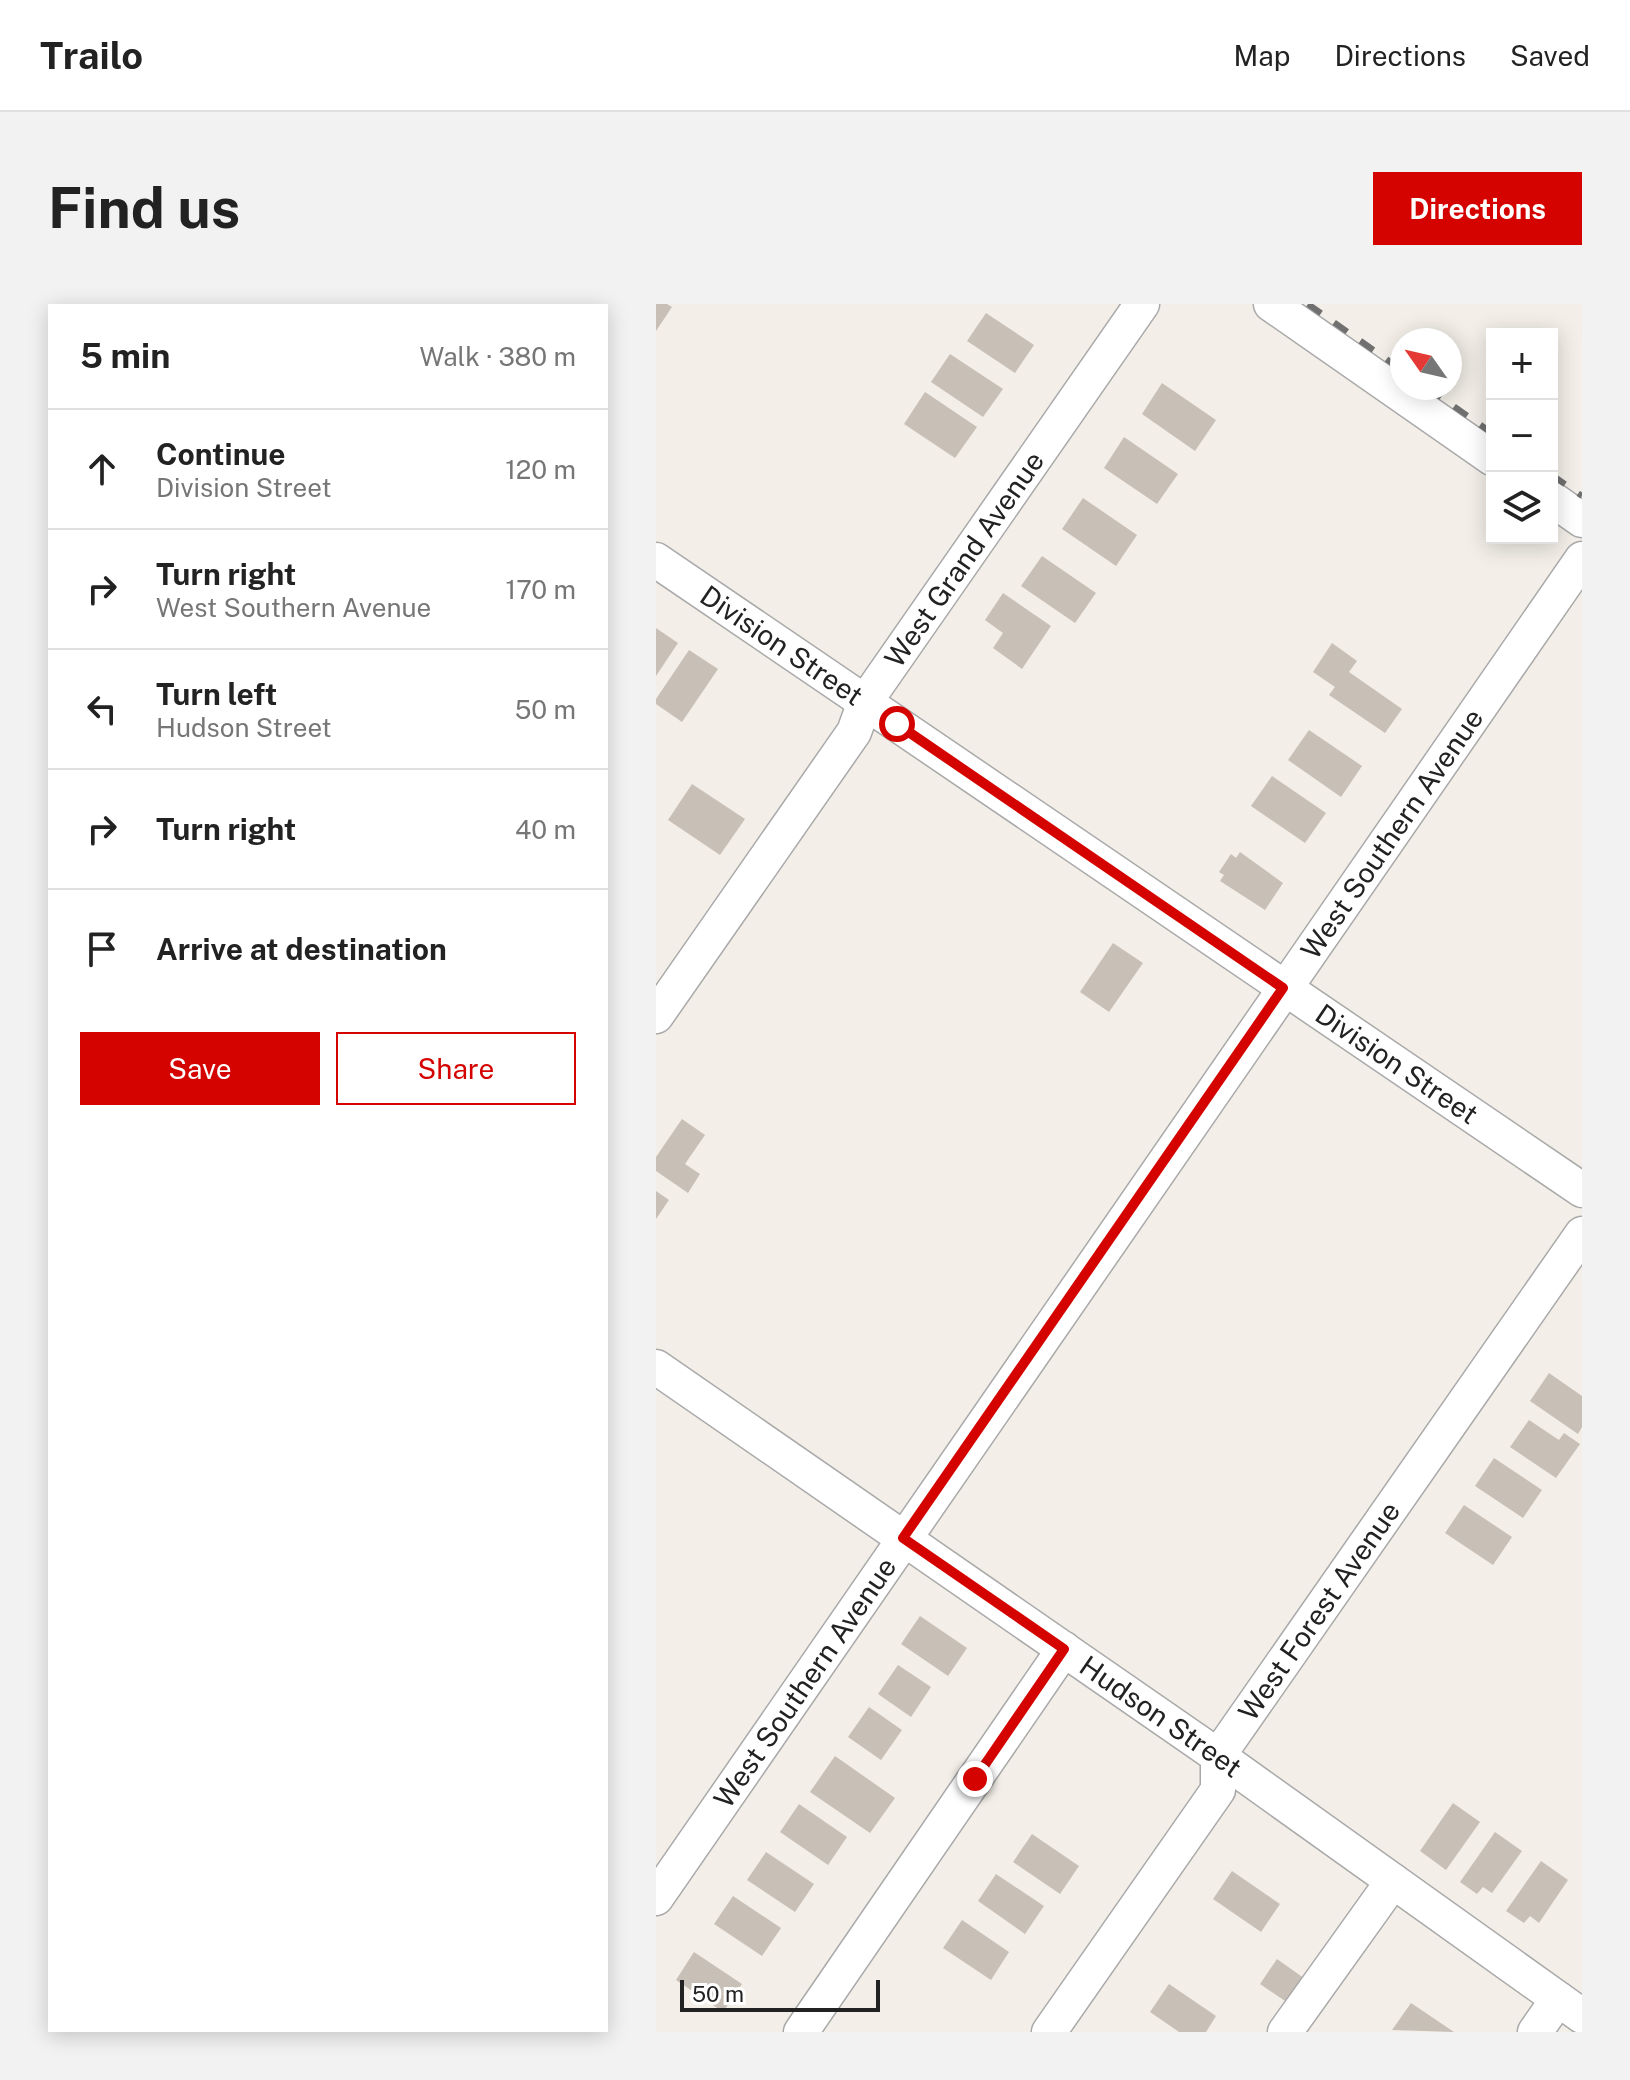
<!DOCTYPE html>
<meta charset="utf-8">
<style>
:root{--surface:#fff;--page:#f2f2f2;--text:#222;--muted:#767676;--line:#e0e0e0;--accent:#d40300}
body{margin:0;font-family:"Public Sans",sans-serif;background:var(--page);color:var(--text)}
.controls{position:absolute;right:24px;top:24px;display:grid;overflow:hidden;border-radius:0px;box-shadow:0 4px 20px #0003}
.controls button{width:72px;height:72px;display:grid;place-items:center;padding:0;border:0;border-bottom:2px solid var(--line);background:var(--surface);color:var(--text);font:40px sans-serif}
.compass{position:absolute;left:734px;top:24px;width:72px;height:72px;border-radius:50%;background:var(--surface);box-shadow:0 4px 20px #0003;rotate:304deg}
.scale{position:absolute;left:24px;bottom:20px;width:200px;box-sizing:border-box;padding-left:8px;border:4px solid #222;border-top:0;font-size:22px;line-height:28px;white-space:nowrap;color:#222;-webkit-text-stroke:6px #fff;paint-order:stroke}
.stop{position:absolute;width:24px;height:24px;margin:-18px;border:6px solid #d40300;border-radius:50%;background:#fff}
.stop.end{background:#d40300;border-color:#fff;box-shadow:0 2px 8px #0008}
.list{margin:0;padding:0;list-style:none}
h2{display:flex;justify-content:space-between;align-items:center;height:104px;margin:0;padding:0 32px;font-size:34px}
h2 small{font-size:26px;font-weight:400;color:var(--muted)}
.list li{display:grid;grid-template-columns:52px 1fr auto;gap:24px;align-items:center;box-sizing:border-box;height:120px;padding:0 32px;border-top:2px solid var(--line)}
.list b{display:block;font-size:30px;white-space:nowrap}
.list p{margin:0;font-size:26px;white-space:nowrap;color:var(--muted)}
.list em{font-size:26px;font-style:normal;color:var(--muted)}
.actions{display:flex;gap:16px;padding:24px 32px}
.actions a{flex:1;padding:18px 0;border:2px solid var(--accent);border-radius:0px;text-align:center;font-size:28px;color:var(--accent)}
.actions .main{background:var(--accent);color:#fff}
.icon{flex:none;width:44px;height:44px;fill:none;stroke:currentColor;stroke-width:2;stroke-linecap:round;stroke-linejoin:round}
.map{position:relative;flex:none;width:926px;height:1728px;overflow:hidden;border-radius:0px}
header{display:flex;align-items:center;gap:48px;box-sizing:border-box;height:112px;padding:0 40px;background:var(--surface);border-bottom:2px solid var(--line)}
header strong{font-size:38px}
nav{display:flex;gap:44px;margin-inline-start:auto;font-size:28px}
.intro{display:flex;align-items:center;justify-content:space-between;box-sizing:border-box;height:192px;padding:0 48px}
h1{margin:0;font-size:56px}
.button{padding:20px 36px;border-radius:0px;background:var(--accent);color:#fff;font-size:28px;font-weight:700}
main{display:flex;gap:48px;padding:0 48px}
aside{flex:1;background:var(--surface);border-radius:0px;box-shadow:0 4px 20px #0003}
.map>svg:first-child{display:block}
.building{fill:#c8bfb7}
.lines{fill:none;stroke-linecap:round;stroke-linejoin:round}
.minor-casing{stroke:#a9a9a9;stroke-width:37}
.minor{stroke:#fff;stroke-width:34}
.rail{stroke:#707070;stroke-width:6;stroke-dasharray:16 16;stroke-linecap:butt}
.route{stroke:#d40300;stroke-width:10}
.labels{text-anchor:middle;stroke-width:6;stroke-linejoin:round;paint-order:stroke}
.street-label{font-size:28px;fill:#222;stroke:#fff}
</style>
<header>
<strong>Trailo</strong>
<nav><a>Map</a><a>Directions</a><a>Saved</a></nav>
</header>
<div class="intro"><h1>Find us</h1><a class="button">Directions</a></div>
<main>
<aside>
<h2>5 min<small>Walk · 380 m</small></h2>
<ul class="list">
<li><svg class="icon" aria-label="ahead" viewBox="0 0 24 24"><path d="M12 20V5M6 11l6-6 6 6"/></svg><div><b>Continue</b><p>Division Street</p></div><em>120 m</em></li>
<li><svg class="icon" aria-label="right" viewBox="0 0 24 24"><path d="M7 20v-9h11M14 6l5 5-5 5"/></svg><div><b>Turn right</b><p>West Southern Avenue</p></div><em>170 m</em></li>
<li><svg class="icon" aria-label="left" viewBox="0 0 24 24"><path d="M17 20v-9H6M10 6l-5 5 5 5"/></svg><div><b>Turn left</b><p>Hudson Street</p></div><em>50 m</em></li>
<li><svg class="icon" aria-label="right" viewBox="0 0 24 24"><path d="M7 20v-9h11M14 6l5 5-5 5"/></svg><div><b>Turn right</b></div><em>40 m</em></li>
<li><svg class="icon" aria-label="arrive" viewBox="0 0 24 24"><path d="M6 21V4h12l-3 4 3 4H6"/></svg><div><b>Arrive at destination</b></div></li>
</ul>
<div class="actions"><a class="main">Save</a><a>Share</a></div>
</aside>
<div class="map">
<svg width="926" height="1728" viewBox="0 0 926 1728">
<rect width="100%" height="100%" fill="#f3efe8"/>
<g class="building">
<polygon points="0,0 11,0 16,3 0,27"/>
<polygon points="330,9 378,41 359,69 311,37"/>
<polygon points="294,50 347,85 327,113 275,78"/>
<polygon points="506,79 560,116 539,147 486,110"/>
<polygon points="269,88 321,123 299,154 248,120"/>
<polygon points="468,133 522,170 501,200 448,164"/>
<polygon points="427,194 481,231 460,262 406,225"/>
<polygon points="386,252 440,289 419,319 365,282"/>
<polygon points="347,289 395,322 366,365 337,344 347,329 329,316"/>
<polygon points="0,324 22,339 0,372"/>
<polygon points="676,339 701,357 693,368 746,405 729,429 673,391 679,383 657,368"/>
<polygon points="33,346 62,365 26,418 0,400 0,395"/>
<polygon points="653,426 706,462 685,493 632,456"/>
<polygon points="616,472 670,509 649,539 595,502"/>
<polygon points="36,480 89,515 64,551 12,516"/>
<polygon points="584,548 627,579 609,606 564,577 568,571 563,568 575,550 580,554"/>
<polygon points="457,639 487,659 453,708 424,688"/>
<polygon points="26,815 49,831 29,860 44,870 32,889 0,867 0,853"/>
<polygon points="0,887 13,896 0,915"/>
<polygon points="893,1069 926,1092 926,1123 922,1130 874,1097"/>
<polygon points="873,1116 903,1136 908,1129 924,1140 900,1174 854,1143"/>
<polygon points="838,1154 886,1186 867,1214 819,1182"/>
<polygon points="808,1201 856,1233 837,1261 789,1229"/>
<polygon points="264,1312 311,1344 292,1372 245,1340"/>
<polygon points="242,1361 275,1383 255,1413 222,1390"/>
<polygon points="213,1403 246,1426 225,1456 192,1433"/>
<polygon points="179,1452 239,1494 214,1529 154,1488"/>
<polygon points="797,1499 824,1518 790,1566 764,1547"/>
<polygon points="143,1500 191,1533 172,1561 124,1528"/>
<polygon points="839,1528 866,1547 836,1589 827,1583 821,1590 804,1578"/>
<polygon points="376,1530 423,1562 404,1590 357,1558"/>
<polygon points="110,1548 158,1580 139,1608 91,1576"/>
<polygon points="885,1557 912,1576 883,1619 874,1612 868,1619 850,1607"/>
<polygon points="576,1567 624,1600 605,1628 557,1595"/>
<polygon points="340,1570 388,1602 369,1630 322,1597"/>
<polygon points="77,1592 125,1624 106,1652 58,1620"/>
<polygon points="306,1616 353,1648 335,1676 287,1644"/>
<polygon points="38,1648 86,1680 67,1708 20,1676"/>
<polygon points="621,1655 652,1677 635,1701 604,1680"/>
<polygon points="513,1680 560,1712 550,1728 523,1728 494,1708"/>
<polygon points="755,1699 798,1728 736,1726"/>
</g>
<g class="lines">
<defs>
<g id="minor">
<polyline points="615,0 836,154"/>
<polyline points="896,195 926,216"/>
<path id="s1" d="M0,256l926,630"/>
<path id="s2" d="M0,712l198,-284 11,-30 277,-398"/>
<path id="s3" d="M0,1063l562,389 364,260"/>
<path id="s4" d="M0,1594l926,-1339"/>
<polyline points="145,1728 408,1345"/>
<path id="s5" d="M393,1728l169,-242v-34l364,-522"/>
<polyline points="629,1728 737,1577"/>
<polyline points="879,1728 902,1695"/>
</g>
</defs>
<use href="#minor" class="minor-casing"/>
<use href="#minor" class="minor"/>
<g class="rail">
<polyline points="652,0 746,66"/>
<polyline points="772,84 836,129"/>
<polyline points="896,171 926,192"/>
</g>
</g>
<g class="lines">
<polyline class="route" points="241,420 627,684 247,1234 408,1345 319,1475"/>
</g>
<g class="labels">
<g class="street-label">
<text dy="10" stroke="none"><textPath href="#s2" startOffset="552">West Grand Avenue</textPath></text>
<text dy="10" stroke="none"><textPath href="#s1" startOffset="152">Division Street</textPath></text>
<text dy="10" stroke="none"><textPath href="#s4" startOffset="1294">West Southern Avenue</textPath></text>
<text dy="10" stroke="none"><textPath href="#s1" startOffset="896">Division Street</textPath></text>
<text dy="10" stroke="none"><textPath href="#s5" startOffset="506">West Forest Avenue</textPath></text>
<text dy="10" stroke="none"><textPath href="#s4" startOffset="262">West Southern Avenue</textPath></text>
<text dy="10" stroke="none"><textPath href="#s3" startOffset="614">Hudson Street</textPath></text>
</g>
</g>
</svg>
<div class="controls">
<button>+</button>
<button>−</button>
<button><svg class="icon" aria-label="layers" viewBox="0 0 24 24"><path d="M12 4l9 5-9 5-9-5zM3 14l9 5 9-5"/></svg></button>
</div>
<svg class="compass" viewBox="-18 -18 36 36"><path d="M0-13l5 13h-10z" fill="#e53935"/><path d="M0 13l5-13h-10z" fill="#767676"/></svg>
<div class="scale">50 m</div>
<div class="stop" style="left:241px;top:420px"></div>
<div class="stop end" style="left:319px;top:1475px"></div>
</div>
</main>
